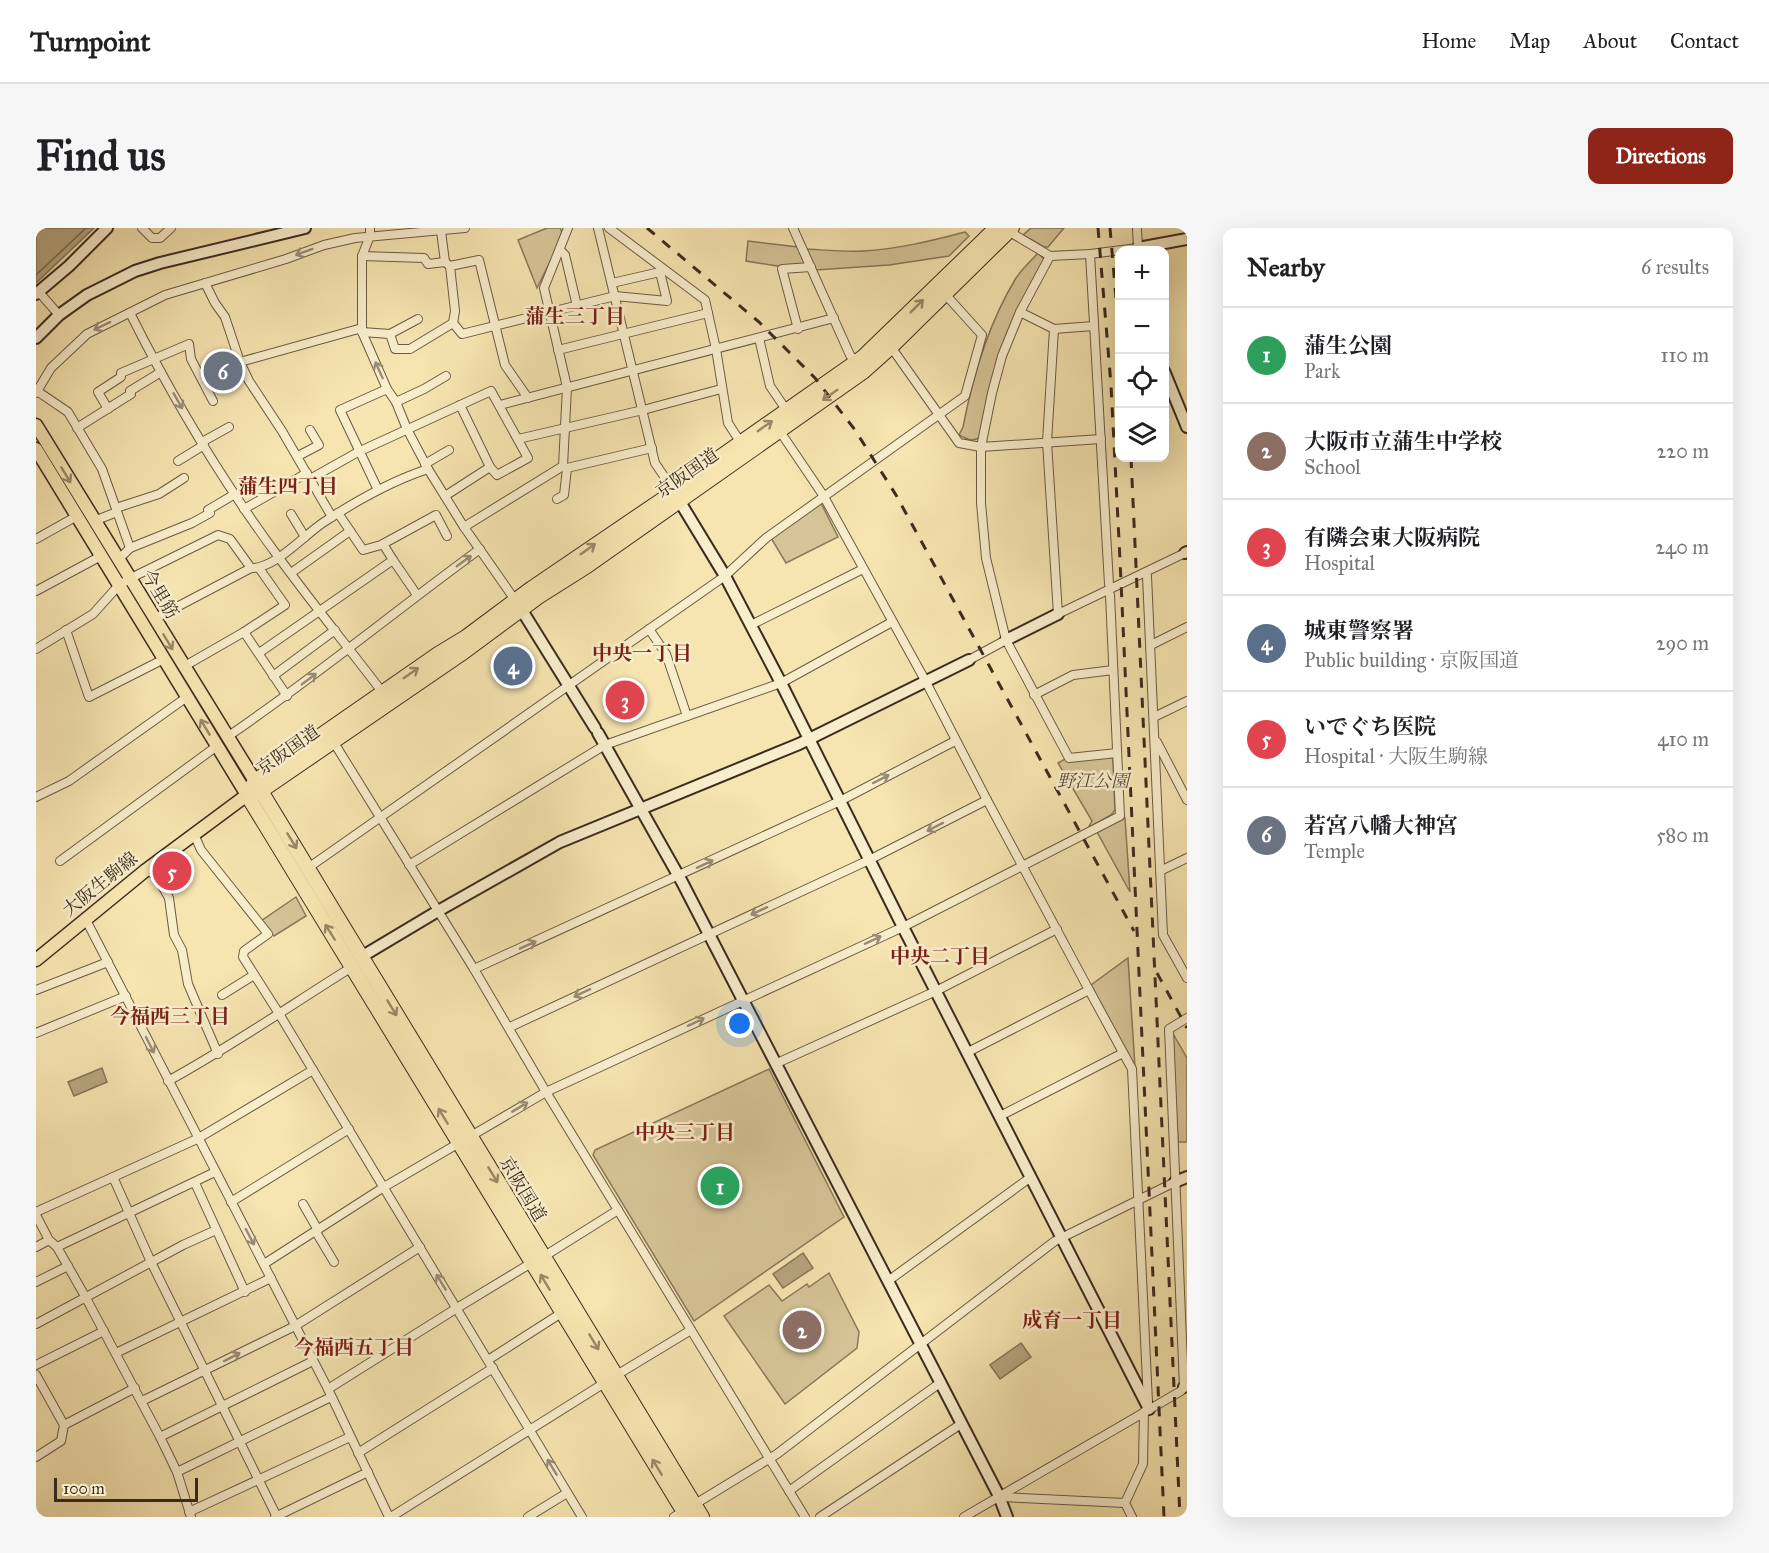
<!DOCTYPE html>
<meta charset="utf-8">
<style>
:root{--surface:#fff;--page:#f6f6f6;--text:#202124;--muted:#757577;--line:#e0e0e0;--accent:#8f2418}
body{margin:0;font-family:"IM FELL Great Primer","Noto Serif JP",serif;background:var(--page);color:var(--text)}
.controls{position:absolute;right:18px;top:18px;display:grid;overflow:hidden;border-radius:12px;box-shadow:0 6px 24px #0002}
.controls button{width:54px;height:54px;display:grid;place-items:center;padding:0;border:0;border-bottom:2px solid var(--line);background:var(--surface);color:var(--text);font:30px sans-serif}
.scale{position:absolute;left:18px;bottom:15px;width:144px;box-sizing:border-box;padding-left:6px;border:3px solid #3b2b1f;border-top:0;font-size:16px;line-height:21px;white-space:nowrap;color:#3b2b1f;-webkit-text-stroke:4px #f9eecc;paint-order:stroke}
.you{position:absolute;left:704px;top:796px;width:21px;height:21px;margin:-15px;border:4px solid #fff;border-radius:50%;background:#1a73e8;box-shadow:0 0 0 9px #1a73e833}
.badge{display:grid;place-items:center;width:39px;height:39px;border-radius:50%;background:var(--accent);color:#fff;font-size:20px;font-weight:700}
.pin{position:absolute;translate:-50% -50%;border:3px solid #fff;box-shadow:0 2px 6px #0006}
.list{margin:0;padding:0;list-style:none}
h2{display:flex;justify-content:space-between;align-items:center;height:78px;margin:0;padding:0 24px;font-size:26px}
h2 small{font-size:20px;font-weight:400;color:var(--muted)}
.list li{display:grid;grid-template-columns:39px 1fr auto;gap:18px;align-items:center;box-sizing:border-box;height:96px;padding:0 24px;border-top:2px solid var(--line)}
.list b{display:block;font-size:22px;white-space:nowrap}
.list p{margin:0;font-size:20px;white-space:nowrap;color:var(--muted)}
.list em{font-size:20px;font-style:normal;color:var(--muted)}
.icon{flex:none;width:33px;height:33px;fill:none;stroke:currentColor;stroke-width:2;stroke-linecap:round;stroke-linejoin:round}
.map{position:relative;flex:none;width:1151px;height:1289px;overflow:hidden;border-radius:12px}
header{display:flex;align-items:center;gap:36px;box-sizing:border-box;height:84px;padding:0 30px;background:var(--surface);border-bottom:2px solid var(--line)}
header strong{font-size:28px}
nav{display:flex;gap:33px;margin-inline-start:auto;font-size:21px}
.intro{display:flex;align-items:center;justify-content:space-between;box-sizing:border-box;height:144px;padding:0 36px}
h1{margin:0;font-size:42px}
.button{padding:15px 27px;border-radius:12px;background:var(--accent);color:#fff;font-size:21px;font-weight:700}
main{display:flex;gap:36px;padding:0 36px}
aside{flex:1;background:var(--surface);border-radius:12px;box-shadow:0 6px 24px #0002}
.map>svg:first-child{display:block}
.green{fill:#d6c598;stroke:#88785c;stroke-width:1.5}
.water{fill:#b6a67f;stroke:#857559;stroke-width:1.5}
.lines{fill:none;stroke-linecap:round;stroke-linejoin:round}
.shore{stroke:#78684f;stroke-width:1.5}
.street-casing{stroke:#6a5a44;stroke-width:10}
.secondary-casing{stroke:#3b2b1f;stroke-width:14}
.primary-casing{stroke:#3b2b1f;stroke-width:15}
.highway-casing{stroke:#3b2b1f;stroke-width:16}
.street{stroke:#f9eecc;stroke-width:8}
.secondary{stroke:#f9eecc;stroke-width:10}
.primary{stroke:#f6e5b1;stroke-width:12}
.highway{stroke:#f6e5b1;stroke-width:14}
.rail{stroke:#3b2b1f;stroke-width:3;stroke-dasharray:10 10;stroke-linecap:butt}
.oneway{stroke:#9a8c76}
.oneway2{stroke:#988868}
.labels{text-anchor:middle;stroke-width:5;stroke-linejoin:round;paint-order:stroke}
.street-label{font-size:18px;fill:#3b2b1f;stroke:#f9eecc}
.park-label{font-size:18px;font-style:italic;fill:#5a4a37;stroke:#f9eecc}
.neighbourhood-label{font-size:20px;font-weight:bold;fill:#7a1f14;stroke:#f9eecc}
</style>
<header>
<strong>Turnpoint</strong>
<nav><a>Home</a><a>Map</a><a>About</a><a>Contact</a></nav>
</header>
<div class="intro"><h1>Find us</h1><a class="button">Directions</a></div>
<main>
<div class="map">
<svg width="1151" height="1289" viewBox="0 0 1151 1289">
<rect width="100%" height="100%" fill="#f6e5b1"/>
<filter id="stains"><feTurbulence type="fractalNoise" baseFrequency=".00333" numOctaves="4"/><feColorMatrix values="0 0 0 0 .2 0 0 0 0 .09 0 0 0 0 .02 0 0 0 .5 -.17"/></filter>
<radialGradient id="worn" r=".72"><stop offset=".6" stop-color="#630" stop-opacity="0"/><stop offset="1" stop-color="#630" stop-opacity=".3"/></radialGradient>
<g class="green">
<polygon points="511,0 524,0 526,4 521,20 501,60 482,12"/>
<polygon points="995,0 1028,0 1012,19 1008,19 987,7"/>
<path d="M929,4l4,4 -20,20 -60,9 -73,5 -10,-21c19,1 38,3 57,2 35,-2 68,-10 102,-19z"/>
<polygon points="712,13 762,19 770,33 768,36 741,38 710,33"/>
<path d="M1002,25l7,7 -37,70 -9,27 -20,81c-8,4 -12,1 -20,-3l4,-8c10,-52 25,-103 53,-149 6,-9 15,-17 22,-25z"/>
<polygon points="785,275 802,309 750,335 735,310"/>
<polygon points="1074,529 1077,531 1079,582 1075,587 1052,600 1056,593 1022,535 1029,531 1031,533"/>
<polygon points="1089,590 1094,664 1061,604"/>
<polygon points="260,669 270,688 238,708 225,693"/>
<polygon points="1092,730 1099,839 1055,757"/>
<polygon points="1136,804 1151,830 1151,914 1142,914"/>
<polygon points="733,841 808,989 658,1093 557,927 559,922"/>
<polygon points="793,1045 823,1104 821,1120 749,1176 688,1088 733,1057 746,1073 771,1056 773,1059"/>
</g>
<g class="water">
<polygon points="0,0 58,0 0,55"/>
<polygon points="66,840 71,854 38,868 32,854"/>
<polygon points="767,1025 777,1040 747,1060 737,1046"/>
<polygon points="985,1115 995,1129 964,1151 954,1137"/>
</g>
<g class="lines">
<polyline class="shore" points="0,47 50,0"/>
<defs>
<g id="street">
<polyline points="106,0 116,10 124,10 135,0"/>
<polyline points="334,0 334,8 326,28 326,104 351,161 360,174 371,201 392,241 428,299 479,372"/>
<polyline points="562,0 619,235 638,263"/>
<polyline points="573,0 669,72 680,121 692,195 705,215"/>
<polyline points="757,0 814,127 820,135"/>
<polyline points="405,3 409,34 414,38 443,32 469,137 492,170"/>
<polyline points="972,3 1014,28 1054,26 1102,20 1101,0"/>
<polyline points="524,22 529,27 541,78"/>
<polyline points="1054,26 1073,356"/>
<polyline points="326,28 388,30 392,36 409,34"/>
<polyline points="1014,28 984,84 966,128 956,165 945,219 945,275 950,330 970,412 1033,530 1081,525"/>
<polyline points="414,38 419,83 417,95"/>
<polyline points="169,55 179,75 189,89 204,134 213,153 246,203 296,289"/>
<polyline points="576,55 624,44 627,42"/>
<polyline points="3,64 23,87"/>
<polyline points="984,84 1018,101 1058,98"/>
<path d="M94,85c42,84 91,166 147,242 34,47 71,92 106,138"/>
<polyline points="762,101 746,41 775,39"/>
<polyline points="1018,101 1011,214 1022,386 1149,325"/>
<polyline points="326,104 354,106 359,121 374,121 417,95 426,106 579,68 631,73 624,44"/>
<polyline points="354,106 382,91"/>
<polyline points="723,110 734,158 751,183"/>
<polyline points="855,119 923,215 945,219 1065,211"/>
<polyline points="522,122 672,85"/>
<polyline points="204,134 326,100"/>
<polyline points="1,163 32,184 66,241 94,320"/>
<polyline points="0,165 15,140 51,106 129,67 250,31 288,17 319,10 429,0"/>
<polyline points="360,174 388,161 410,148"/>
<polyline points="424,177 454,239"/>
<polyline points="464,177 798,90"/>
<polyline points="72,181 62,164 85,149 85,145 153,116 155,131 177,173"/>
<polyline points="41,200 95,166 94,163 125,144"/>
<polyline points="743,202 787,267 890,454 951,572 1053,762 932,824"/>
<polyline points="482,211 607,182 685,161"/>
<polyline points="166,214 193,199"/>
<polyline points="262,228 283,217 274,202"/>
<polyline points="142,233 168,217"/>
<polyline points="389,236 413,222"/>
<polyline points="527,238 531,240 616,220"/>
<polyline points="274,251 322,224 455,163 492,230 461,247 454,239 409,268"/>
<polyline points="342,262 304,182 351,161"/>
<polyline points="521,271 528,267 531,240"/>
<polyline points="80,280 123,266 148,250"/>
<polyline points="208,281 271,245"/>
<polyline points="302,285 327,322 345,317 400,287 411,308"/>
<polyline points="255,286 269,309"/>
<polyline points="58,293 81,284"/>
<polyline points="428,299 527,238 531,159 508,60 532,0"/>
<polyline points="0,311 41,288"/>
<polyline points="347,316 357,332"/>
<polyline points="82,332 94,320 156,295 174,285 172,282 199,266"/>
<polyline points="255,345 314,303"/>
<polyline points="1111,348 1127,707 1151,750"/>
<polyline points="0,363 65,328"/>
<path d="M118,391l97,-51c24,1 53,-33 73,-46 32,-21 67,-41 104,-53"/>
<polyline points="715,397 827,341"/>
<polyline points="613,401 630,426 651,488"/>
<polyline points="30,402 53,469 128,431"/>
<polyline points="208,404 251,468"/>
<polyline points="1115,417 1151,399"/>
<polyline points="0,421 57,386 83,357 103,346 182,307 194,311 215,340"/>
<polyline points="223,425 357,332 381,367"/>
<polyline points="933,432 970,412"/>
<polyline points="147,439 208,404 249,377 223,340"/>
<polyline points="237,448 299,402"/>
<polyline points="998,467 1037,447 1077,442"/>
<polyline points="1118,489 1151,473"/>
<path d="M191,509c87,-59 168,-126 253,-188"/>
<polyline points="297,513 438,741 510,864 769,1289"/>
<polyline points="1121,514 1151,572"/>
<polyline points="0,569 33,553 151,469"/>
<polyline points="158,606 165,622 232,706 208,723 207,729 242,784 546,1289"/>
<polyline points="24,633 181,518"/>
<polyline points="373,637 569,517 745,455 856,394"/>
<polyline points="272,640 689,348 730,310 929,168 946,107 909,66"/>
<polyline points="110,642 120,647 133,670 138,707 146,722 152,756 182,826"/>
<polyline points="1124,643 1151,630"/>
<polyline points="49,690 292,1161 353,1289"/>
<polyline points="438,741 804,573 919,513"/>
<polyline points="0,762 72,734"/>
<polyline points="1053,762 1096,841 1112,1174"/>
<polyline points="186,767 218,747"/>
<polyline points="474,799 833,632 951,572"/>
<polyline points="0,805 90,768"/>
<polyline points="739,836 900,763 1021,701"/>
<path d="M132,853c64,-35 123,-76 184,-114"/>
<polyline points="964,888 1087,825"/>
<polyline points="77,949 115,1034 241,1289"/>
<polyline points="159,955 209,1064"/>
<polyline points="195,974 313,901"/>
<polyline points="267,976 282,1002"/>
<polyline points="0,984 161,911 277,842"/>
<polyline points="0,987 13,1012 21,1019 50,1070 124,1209 141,1244 155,1289"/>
<polyline points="280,1004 298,1034"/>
<polyline points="0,1019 13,1012"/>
<polyline points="21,1019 179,944"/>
<polyline points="507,1029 582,982"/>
<polyline points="228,1036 348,959 510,864 867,699 1084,588 1074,367"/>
<polyline points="852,1053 995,949"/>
<polyline points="0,1054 32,1038"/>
<polyline points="0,1096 147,1017 180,1002"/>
<polyline points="80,1125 235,1050"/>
<polyline points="452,1132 527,1084"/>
<polyline points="0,1137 68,1103"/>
<polyline points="0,1147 28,1197 25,1213 0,1229"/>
<polyline points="579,1148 655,1102"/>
<polyline points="292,1161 421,1080 497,1034"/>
<polyline points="106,1173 259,1098 384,1019"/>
<polyline points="28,1197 99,1160"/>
<polyline points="124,1209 277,1133"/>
<polyline points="322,1225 457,1140"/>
<polyline points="141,1244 295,1169"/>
<polyline points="753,1263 904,1155"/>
<polyline points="965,1269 1089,1275"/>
<polyline points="153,1284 314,1209"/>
<polyline points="239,1289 332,1244"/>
<polyline points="355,1289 570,1154"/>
<polyline points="492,1289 531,1265"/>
<polyline points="638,1289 741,1226 1019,1013 1139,954"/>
<polyline points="784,1289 925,1196"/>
<polyline points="928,1289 1145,1163 1148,1159 1133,801 1151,790"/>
<polyline points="1096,1289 1089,1275 1107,1236 1108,1184"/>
</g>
<g id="secondary">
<polyline points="1102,22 1102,20 1151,11"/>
<polyline points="0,66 33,38 71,0"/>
<polyline points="0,110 23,87 51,67 99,43 124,35 269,0"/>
<polyline points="1128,143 1151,199"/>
<polyline points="641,269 689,348 745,455 867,699 1113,1181"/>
<polyline points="1149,325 1151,324"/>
<polyline points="482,376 559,500"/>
<polyline points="970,412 1022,386"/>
<polyline points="562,505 646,654 963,1268 971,1289"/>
<polyline points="325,729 402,683 524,614 763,516 933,432"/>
<polyline points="1139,954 1151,949"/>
<polyline points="1148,1159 1151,1157"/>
</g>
<g id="primary">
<polyline points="0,197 219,553"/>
<polyline points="0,221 211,567 110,642 0,732"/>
</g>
<g id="highway">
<polyline points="220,555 666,1289"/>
<polyline points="211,567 225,563 425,426 502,369 551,338 827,144 855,119 976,0"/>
<polyline points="211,567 219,553 402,426 430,409 496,360 627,271 647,255 827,129 960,0"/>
<polyline points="211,567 651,1289"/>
</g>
</defs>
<use href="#street" class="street-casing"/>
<use href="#secondary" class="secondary-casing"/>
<use href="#primary" class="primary-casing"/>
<use href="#highway" class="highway-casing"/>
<use href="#street" class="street"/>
<use href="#secondary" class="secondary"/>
<use href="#primary" class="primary"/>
<use href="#highway" class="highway"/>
<g class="rail">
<polyline points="611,0 723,94 779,150 819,202 860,267 1098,703"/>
<polyline points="1062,0 1075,157 1084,332 1128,1289"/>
<polyline points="1074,0 1084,117"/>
<polyline points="1095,230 1144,1289"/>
<polyline points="1121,745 1151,800"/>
</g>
</g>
<defs><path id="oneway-shaft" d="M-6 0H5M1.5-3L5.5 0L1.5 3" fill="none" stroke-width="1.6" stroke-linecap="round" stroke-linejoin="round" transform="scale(1.5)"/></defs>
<g class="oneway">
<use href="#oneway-shaft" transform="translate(268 24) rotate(160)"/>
<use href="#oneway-shaft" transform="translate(66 98) rotate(154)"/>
<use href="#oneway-shaft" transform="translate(343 142) rotate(-114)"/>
<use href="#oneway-shaft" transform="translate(142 173) rotate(60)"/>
<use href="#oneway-shaft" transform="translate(428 333) rotate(-36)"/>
<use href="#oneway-shaft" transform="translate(273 451) rotate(-37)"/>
<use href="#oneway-shaft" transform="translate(845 551) rotate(-27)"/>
<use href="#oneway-shaft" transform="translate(899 599) rotate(153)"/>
<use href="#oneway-shaft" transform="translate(669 636) rotate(-25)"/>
<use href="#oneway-shaft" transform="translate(723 683) rotate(155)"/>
<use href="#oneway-shaft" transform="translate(837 712) rotate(-25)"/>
<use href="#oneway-shaft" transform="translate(492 717) rotate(-24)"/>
<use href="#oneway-shaft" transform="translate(546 765) rotate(155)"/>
<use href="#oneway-shaft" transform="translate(660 794) rotate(-25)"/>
<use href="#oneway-shaft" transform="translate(114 817) rotate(63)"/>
<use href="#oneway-shaft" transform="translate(484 879) rotate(-31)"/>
<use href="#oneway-shaft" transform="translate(214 1009) rotate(62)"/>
<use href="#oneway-shaft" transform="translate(405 1054) rotate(-121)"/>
<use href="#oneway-shaft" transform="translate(196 1129) rotate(-27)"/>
<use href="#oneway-shaft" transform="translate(516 1239) rotate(-121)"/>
</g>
<g class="oneway2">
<use href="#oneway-shaft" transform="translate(881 78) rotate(-45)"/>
<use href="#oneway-shaft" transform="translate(794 167) rotate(145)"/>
<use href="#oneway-shaft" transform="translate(729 198) rotate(-35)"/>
<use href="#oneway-shaft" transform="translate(30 247) rotate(59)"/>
<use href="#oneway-shaft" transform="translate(552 321) rotate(-35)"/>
<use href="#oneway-shaft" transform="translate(132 414) rotate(59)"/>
<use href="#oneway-shaft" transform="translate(375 445) rotate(-35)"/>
<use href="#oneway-shaft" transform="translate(169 499) rotate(-121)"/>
<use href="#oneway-shaft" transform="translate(256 613) rotate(59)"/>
<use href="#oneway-shaft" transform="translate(294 704) rotate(-122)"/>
<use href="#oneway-shaft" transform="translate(356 780) rotate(59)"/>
<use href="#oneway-shaft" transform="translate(407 888) rotate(-121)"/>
<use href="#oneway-shaft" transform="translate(457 947) rotate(59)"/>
<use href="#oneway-shaft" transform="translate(509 1054) rotate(-121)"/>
<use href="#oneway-shaft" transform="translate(558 1114) rotate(59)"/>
<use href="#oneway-shaft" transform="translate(621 1239) rotate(-121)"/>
</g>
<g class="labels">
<g class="street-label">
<text transform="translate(651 245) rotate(-35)" y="6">京阪国道</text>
<text transform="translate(124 366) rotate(59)" y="6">今里筋</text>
<text transform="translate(252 522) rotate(-35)" y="6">京阪国道</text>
<text transform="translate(64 656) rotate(-39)" y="6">大阪生駒線</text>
<text transform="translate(487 961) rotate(59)" y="6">京阪国道</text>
</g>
<g class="park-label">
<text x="1057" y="559">野江公園</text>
</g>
<g class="neighbourhood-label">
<text x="539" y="95">蒲生三丁目</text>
<text x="252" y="265">蒲生四丁目</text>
<text x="606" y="432">中央一丁目</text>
<text x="904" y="735">中央二丁目</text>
<text x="134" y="795">今福西三丁目</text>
<text x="649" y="911">中央三丁目</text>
<text x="1036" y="1099">成育一丁目</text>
<text x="318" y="1126">今福西五丁目</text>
</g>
</g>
<rect width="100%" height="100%" filter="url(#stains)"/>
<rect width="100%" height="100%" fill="url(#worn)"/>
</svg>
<div class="controls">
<button>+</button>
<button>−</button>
<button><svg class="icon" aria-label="locate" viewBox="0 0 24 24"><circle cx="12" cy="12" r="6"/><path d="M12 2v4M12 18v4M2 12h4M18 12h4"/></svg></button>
<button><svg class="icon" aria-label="layers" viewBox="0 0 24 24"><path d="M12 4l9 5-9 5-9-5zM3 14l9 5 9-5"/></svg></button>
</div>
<div class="scale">100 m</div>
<div class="you"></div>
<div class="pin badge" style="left:684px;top:958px;background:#2e9e5b">1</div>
<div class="pin badge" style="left:766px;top:1102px;background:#8d6e63">2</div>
<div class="pin badge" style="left:589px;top:472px;background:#e0444e">3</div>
<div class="pin badge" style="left:477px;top:438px;background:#5c6f8a">4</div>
<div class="pin badge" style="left:136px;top:643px;background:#e0444e">5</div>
<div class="pin badge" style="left:187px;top:143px;background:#6b7280">6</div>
</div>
<aside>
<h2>Nearby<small>6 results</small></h2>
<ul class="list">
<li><span class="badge" style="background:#2e9e5b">1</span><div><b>蒲生公園</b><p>Park</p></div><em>110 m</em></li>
<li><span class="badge" style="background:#8d6e63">2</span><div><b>大阪市立蒲生中学校</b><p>School</p></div><em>220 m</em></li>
<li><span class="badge" style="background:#e0444e">3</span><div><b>有隣会東大阪病院</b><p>Hospital</p></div><em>240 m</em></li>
<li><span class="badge" style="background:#5c6f8a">4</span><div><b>城東警察署</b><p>Public building · 京阪国道</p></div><em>290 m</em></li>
<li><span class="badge" style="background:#e0444e">5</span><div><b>いでぐち医院</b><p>Hospital · 大阪生駒線</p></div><em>410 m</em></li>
<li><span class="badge" style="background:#6b7280">6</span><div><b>若宮八幡大神宮</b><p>Temple</p></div><em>580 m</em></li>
</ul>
</aside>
</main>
